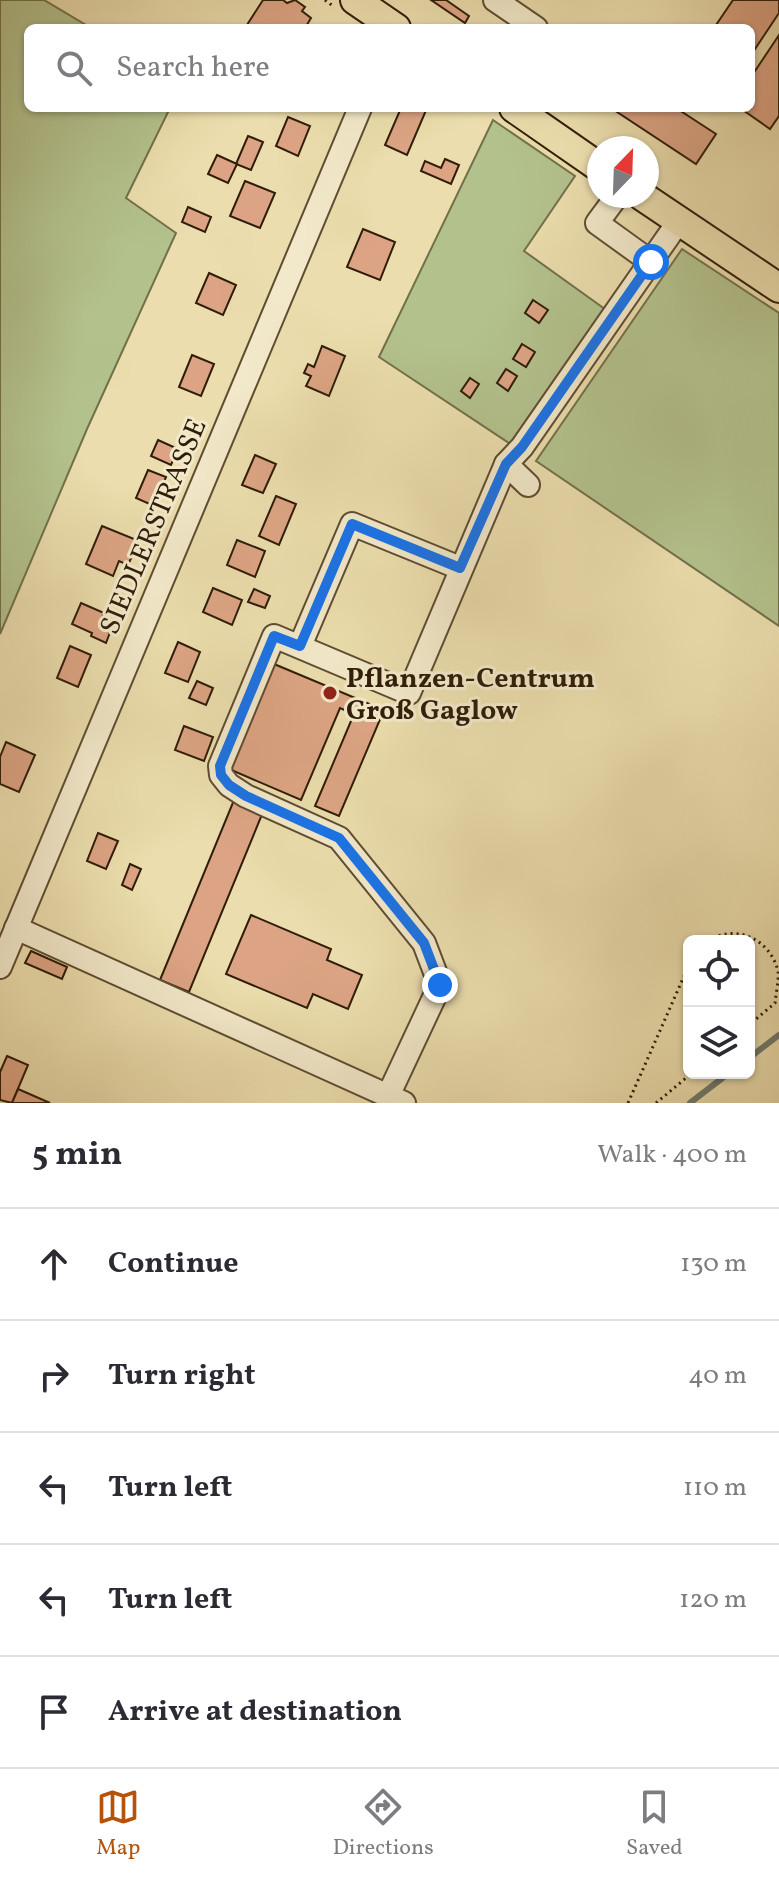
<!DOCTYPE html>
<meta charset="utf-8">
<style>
:root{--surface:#fff;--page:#f2f2f3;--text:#2b2b33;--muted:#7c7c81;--line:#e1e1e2;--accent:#b45309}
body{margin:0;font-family:Vollkorn,serif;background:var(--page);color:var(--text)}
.controls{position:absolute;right:24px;bottom:24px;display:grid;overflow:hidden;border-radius:12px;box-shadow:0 2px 6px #0004}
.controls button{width:72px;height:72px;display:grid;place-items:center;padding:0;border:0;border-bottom:2px solid var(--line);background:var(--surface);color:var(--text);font:40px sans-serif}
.compass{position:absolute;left:587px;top:136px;width:72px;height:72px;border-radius:50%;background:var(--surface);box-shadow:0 2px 6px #0004;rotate:23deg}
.stop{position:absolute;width:24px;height:24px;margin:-18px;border:6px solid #1a73e8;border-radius:50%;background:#fff}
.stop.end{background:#1a73e8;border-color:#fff;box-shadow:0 2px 8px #0008}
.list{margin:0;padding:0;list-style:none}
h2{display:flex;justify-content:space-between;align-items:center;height:104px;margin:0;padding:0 32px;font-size:34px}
h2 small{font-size:26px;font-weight:400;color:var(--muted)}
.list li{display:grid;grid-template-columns:52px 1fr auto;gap:24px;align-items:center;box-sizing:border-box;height:112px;padding:0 32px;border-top:2px solid var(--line)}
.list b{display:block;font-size:30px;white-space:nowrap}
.list em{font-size:26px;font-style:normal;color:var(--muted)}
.icon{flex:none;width:44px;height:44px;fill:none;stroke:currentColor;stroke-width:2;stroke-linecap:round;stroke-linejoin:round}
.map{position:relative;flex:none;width:779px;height:1103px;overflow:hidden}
.search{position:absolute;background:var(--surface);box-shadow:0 2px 6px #0004;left:24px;right:24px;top:24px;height:88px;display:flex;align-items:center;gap:20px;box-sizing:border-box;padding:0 28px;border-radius:12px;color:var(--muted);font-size:30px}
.sheet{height:664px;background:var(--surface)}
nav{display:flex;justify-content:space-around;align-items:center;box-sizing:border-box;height:112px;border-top:2px solid var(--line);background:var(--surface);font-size:22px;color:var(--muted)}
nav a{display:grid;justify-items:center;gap:4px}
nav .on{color:var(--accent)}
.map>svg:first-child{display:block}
.green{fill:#b3c28d;stroke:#72704b;stroke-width:2}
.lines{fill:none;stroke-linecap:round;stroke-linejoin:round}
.stream{stroke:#717b70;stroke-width:6}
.building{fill:#dca484;stroke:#301d09;stroke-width:2}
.minor-casing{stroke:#5f4d32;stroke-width:26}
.major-casing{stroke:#301d09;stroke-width:32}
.path{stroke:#301d09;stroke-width:3;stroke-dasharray:2 4;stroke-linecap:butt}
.minor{stroke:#f2e9ca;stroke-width:22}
.major{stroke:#ebddad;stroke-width:28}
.route{stroke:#1a73e8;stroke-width:10}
.poi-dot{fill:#8f2418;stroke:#f2e9ca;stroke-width:3}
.labels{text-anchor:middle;stroke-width:6;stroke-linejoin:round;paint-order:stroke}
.street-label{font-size:28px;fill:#301d09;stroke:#f2e9ca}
.poi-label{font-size:28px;font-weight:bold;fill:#301d09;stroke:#f2e9ca;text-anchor:start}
</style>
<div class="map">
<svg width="779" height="1103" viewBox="0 0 779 1103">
<rect width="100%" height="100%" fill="#ebddad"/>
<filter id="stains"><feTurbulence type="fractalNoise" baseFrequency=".0025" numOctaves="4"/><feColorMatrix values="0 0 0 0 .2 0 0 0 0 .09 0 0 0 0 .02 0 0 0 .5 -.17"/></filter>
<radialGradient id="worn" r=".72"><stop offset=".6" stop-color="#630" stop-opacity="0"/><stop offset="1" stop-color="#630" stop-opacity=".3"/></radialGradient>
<g class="green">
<polygon points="0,0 44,0 91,28 28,28 28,108 170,108 126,198 176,233 87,429 0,634"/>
<polygon points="493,120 575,176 524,251 609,312 515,447 379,357"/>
<polygon points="682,249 779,313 779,626 536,461"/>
</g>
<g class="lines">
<g class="stream">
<polyline points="749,1058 779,1035"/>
<polyline points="690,1103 729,1073"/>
</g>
</g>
<g class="building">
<polygon points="263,0 283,0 287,3 295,0 305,7 302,11 311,18 305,28 245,28"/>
<polygon points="431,0 446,0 469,16 465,23"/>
<polygon points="733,0 779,0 779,13 751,55 751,28 714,28"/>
<polygon points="779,35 779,116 770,129 740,108 751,108 751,77"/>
<polygon points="401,108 427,108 407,155 385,145"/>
<polygon points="611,108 676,108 716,134 696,164"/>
<polygon points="288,117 310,126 298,156 276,146"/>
<polygon points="248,136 263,142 251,170 236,164"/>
<polygon points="217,155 237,164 228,183 208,174"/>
<polygon points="445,159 459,165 451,184 421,171 425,161 441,168"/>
<polygon points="245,181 275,193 260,228 230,216"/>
<polygon points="188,207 211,217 205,232 182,222"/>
<polygon points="363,229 395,242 380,280 347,267"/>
<polygon points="209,273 236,285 223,315 196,303"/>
<polygon points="533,300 548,310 539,323 525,313"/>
<polygon points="522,344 535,352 526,367 513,359"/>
<polygon points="322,346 345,356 329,396 306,386 311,376 304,373 308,364 314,367"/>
<polygon points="192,355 214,364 201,396 179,387"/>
<polygon points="506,369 517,376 508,391 497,383"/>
<polygon points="470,378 479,384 470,398 461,391"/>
<polygon points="158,440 178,449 171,465 151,456"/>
<polygon points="255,455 276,464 263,493 242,485"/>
<polygon points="148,470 166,477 154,506 136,498"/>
<polygon points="276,496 296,504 279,545 259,536"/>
<polygon points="102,526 139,541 128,565 119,561 113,576 86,564"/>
<polygon points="237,540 265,551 255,577 227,565"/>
<polygon points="213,588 242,600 232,625 203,612"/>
<polygon points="254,589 270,596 265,608 248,602"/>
<polygon points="81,603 104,613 100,622 112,627 106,643 91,636 92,633 72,624"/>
<polygon points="178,642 200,652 188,682 165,673"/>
<polygon points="70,646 91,655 78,687 57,678"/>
<polygon points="274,664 384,710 339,816 315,806 354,714 340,708 301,800 229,769"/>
<polygon points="197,681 213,688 206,705 189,698"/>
<polygon points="184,726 213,737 204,761 175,750"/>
<polygon points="6,742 35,755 19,792 0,784 0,757"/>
<polygon points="234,800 263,812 189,992 160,980"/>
<polygon points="98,833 118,841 106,869 87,861"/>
<polygon points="130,864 141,869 132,890 122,885"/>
<polygon points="251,915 331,949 327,960 362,975 348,1009 313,994 307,1008 226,974"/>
<polygon points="31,951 67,967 62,979 25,963"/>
<polygon points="7,1056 28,1065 12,1103 0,1100 0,1072"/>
<polygon points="18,1089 50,1103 12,1103"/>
</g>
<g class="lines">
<defs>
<g id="minor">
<polyline points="495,0 536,28"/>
<polyline points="617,196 597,223 651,262"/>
<polyline points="506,464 528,485"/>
<polyline points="300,646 352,524 460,568"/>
<polyline points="16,928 404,1103"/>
<polyline points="0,967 360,108"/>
<polyline points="388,1096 440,985 424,943 339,838 246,796 229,785 221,775 220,766 274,636 409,693 506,464 522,447 679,221"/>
</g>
<g id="major">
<polyline points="355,0 396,28"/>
<polyline points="514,108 599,167"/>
<polyline points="642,196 779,288"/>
</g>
</defs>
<use href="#minor" class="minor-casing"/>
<use href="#major" class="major-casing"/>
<g class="path">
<polyline points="325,0 333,6"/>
<path d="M708,941c28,-18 62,-2 70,30 1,9 -2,22 -3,32l-26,22"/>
<polyline points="628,1103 689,965"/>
<polyline points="656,1103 692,1073"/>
</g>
<use href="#minor" class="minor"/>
<use href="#major" class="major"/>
</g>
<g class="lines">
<polyline class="route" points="440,985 424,943 339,838 246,796 229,785 221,775 220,766 274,636 300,646 352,524 460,568 506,464 522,447 651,262"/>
</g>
<circle class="poi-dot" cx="330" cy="693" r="8"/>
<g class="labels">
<g class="street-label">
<text transform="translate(152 526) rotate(-67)" y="10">SIEDLERSTRASSE</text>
</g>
<g class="poi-label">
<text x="346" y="687">Pflanzen-Centrum<tspan x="346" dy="32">Groß Gaglow</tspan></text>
</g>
</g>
<rect width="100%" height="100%" filter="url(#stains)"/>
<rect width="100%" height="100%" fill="url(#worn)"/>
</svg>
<div class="controls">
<button><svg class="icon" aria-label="locate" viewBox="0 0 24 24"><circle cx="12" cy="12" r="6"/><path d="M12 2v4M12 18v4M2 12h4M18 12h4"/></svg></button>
<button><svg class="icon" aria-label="layers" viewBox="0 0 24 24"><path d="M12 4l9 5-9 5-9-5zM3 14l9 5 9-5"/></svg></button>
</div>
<svg class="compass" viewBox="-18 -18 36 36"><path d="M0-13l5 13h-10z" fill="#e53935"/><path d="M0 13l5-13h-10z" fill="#7c7c81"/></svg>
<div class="stop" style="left:651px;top:262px"></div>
<div class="stop end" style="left:440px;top:985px"></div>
<div class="search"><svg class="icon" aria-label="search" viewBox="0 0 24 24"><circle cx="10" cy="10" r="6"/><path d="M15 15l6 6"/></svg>Search here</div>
</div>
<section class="sheet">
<h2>5 min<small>Walk · 400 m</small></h2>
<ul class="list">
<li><svg class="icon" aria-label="ahead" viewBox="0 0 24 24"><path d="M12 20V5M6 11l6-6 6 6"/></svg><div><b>Continue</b></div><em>130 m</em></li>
<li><svg class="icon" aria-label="right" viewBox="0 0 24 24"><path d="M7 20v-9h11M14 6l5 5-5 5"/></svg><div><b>Turn right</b></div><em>40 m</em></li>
<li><svg class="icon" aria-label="left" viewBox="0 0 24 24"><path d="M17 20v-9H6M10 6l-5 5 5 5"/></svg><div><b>Turn left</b></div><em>110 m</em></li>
<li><svg class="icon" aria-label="left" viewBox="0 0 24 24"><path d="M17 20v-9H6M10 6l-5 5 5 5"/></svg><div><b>Turn left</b></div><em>120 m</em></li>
<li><svg class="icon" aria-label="arrive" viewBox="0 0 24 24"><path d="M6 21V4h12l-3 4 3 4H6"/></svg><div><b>Arrive at destination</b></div></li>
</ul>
</section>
<nav>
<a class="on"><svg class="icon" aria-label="map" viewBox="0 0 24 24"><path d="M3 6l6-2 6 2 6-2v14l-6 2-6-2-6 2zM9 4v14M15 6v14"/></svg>Map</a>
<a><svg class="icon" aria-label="directions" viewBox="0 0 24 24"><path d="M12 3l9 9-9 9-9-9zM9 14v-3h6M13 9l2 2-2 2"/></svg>Directions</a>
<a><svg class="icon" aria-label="saved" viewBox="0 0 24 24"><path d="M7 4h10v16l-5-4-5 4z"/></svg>Saved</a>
</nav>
